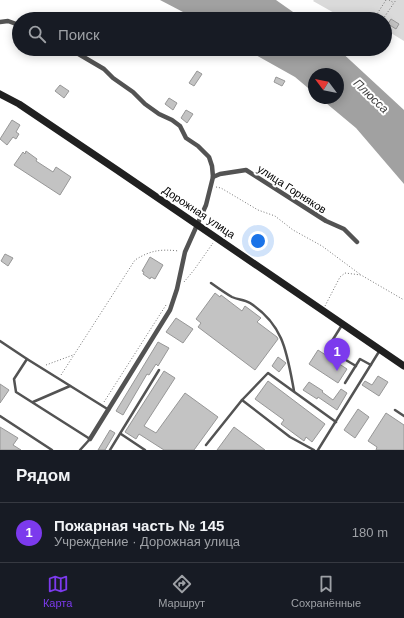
<!DOCTYPE html>
<html lang="ru">
<meta charset="utf-8">
<style>
:root{--surface:#171b24;--page:#242831;--text:#f1f3f6;--muted:#9ea1a6;--line:#363941;--accent:#7c3aed}
body{margin:0;font-family:Helvetica,sans-serif;background:var(--page);color:var(--text)}
.compass{position:absolute;left:308px;top:68px;width:36px;height:36px;border-radius:50%;background:var(--surface);box-shadow:0 2px 10px #0003;rotate:302deg}
.you{position:absolute;left:258px;top:241px;width:14px;height:14px;margin:-10px;border:3px solid #fff;border-radius:50%;background:#1a73e8;box-shadow:0 0 0 6px #1a73e833}
.badge{display:grid;place-items:center;width:26px;height:26px;border-radius:50%;background:var(--accent);color:#fff;font-size:13px;font-weight:700}
.pin{position:absolute;translate:-50% -33px;filter:drop-shadow(0 1px 2px #0008)}
.pin::after{content:'';position:absolute;top:21px;width:14px;height:12px;background:inherit;clip-path:polygon(0 0,100% 0,50% 100%)}
.list{margin:0;padding:0;list-style:none}
h2{display:flex;justify-content:space-between;align-items:center;height:52px;margin:0;padding:0 16px;font-size:17px}
h2 small{font-size:13px;font-weight:400;color:var(--muted)}
.list li{display:grid;grid-template-columns:26px 1fr auto;gap:12px;align-items:center;box-sizing:border-box;height:60px;padding:0 16px;border-top:1px solid var(--line)}
.list b{display:block;font-size:15px;white-space:nowrap}
.list p{margin:0;font-size:13px;white-space:nowrap;color:var(--muted)}
.list em{font-size:13px;font-style:normal;color:var(--muted)}
.icon{flex:none;width:22px;height:22px;fill:none;stroke:currentColor;stroke-width:2;stroke-linecap:round;stroke-linejoin:round}
.map{position:relative;flex:none;width:404px;height:450px;overflow:hidden}
.search{position:absolute;background:var(--surface);box-shadow:0 2px 10px #0003;left:12px;right:12px;top:12px;height:44px;display:flex;align-items:center;gap:10px;box-sizing:border-box;padding:0 14px;border-radius:22px;color:var(--muted);font-size:15px}
.sheet{height:112px;background:var(--surface)}
nav{display:flex;justify-content:space-around;align-items:center;box-sizing:border-box;height:56px;border-top:1px solid var(--line);background:var(--surface);font-size:11px;color:var(--muted)}
nav a{display:grid;justify-items:center;gap:2px}
nav .on{color:var(--accent)}
.map>svg:first-child{display:block}
.green{fill:#dadada}
.water{fill:#a1a1a1}
.building{fill:#c3c3c3;stroke:#979797}
.lines{fill:none;stroke-linecap:round;stroke-linejoin:round}
.path{stroke:#757575;stroke-width:1;stroke-dasharray:1 2;stroke-linecap:butt}
.lane{stroke:#535353;stroke-width:2.5}
.street{stroke:#535353;stroke-width:4.5}
.secondary{stroke:#202020;stroke-width:7}
.labels{text-anchor:middle;stroke-width:4;stroke-linejoin:round;paint-order:stroke}
.street-label{font-size:11px;fill:#000;stroke:#fff}
.water-label{font-size:12px;font-style:italic;fill:#424242;stroke:#fff}
</style>
<div class="map">
<svg width="404" height="450" viewBox="0 0 404 450">
<rect width="100%" height="100%" fill="#fff"/>
<polygon class="green" points="314,0 404,0 404,41 391,33 385,34 385,19 345,19 313,1"/>
<g class="water">
<polygon points="160,0 276,0 303,19 200,19 183,12"/>
<polygon points="245,49 338,49 404,110 404,184 356,128 320,98 338,98 338,74 314,74 314,93 295,77"/>
</g>
<g class="building">
<polygon points="391,19 399,24 396,29 388,24"/>
<polygon points="197,71 202,74 194,86 189,83"/>
<polygon points="276,77 285,81 282,86 274,82"/>
<polygon points="60,85 69,91 64,98 55,91"/>
<polygon points="169,98 177,103 173,110 165,104"/>
<polygon points="186,110 193,114 187,123 181,118"/>
<polygon points="12,120 20,125 16,132 19,134 16,139 13,137 7,145 0,139"/>
<polygon points="26,151 37,159 36,161 53,172 56,167 71,177 60,195 14,165 23,152 25,154"/>
<polygon points="5,254 13,258 8,266 1,261"/>
<polygon points="150,257 163,265 155,279 151,277 150,279 143,274 144,272 142,271"/>
<polygon points="215,293 220,297 221,295 242,311 245,306 261,318 257,322 277,337 278,339 255,370 198,327 201,323 196,319"/>
<polygon points="176,318 193,329 183,343 166,332"/>
<polygon points="158,342 169,348 158,366 156,364 149,375 147,374 123,415 116,411"/>
<polygon points="318,350 347,369 338,383 309,364"/>
<polygon points="278,357 286,363 279,372 272,366"/>
<polygon points="164,371 175,378 144,426 156,433 185,393 218,417 194,450 164,450 139,434 136,439 125,432"/>
<polygon points="378,376 388,382 379,396 362,385 365,381 372,385"/>
<polygon points="268,381 325,424 312,442 306,437 304,441 281,424 284,420 255,399"/>
<polygon points="309,382 323,391 322,392 333,400 341,389 347,393 337,410 318,397 317,399 303,390"/>
<polygon points="0,384 9,390 0,403"/>
<polygon points="358,409 369,417 355,438 344,430"/>
<polygon points="386,413 404,425 404,450 376,450 377,447 368,441"/>
<polygon points="0,427 18,438 13,445 21,450 0,450"/>
<polygon points="234,427 265,450 217,450"/>
<polygon points="110,430 115,433 105,450 98,450"/>
</g>
<g class="lines">
<g class="path">
<polyline points="386,0 377,14 383,19 396,0"/>
<polyline points="389,0 394,3"/>
<polyline points="216,187 221,188 258,210 275,216 293,230 322,246 361,275"/>
<polyline points="184,282 194,270 213,243"/>
<polyline points="325,306 340,277 345,273 361,275 404,300"/>
<polyline points="46,365 73,355"/>
<path d="M61,375l74,-115c16,-10 26,-11 44,-9"/>
<polyline points="104,402 166,305"/>
</g>
<g class="lane">
<path d="M211,283c7,5 14,10 21,14 6,3 12,2 18,6 34,22 37,50 44,88"/>
<polyline points="342,325 327,349 356,366"/>
<polyline points="0,341 27,359 109,410"/>
<polyline points="27,359 14,379 16,392 90,439 80,450"/>
<polyline points="345,383 360,359 371,365"/>
<polyline points="242,400 290,437 314,450"/>
<polyline points="33,402 70,386"/>
<polyline points="395,410 404,416"/>
<polyline points="0,416 52,450"/>
<polyline points="121,434 145,450"/>
<polyline points="206,445 242,400 268,373 336,422"/>
<polyline points="110,450 159,370"/>
<polyline points="318,450 380,350"/>
</g>
<g class="street">
<polyline points="0,22 8,21 19,25"/>
<polyline points="70,49 104,69 113,78 133,92 145,104 159,114 172,120 180,126 186,138 198,146 209,157 212,166 213,177 206,205 185,252 177,289 170,310 90,439"/>
<polyline points="213,177 220,174 246,170 326,221 344,229 357,242"/>
</g>
<polyline class="secondary" points="0,94 19,104 117,170 404,366"/>
</g>
<g class="labels">
<g class="street-label">
<text transform="translate(292 189) rotate(33)" y="4">улица Горняков</text>
<text transform="translate(199 212) rotate(34)" y="4">Дорожная улица</text>
</g>
<g class="water-label">
<text transform="translate(371 96) rotate(44)" y="4">Плюсса</text>
</g>
</g>
</svg>
<svg class="compass" viewBox="-18 -18 36 36"><path d="M0-13l5 13h-10z" fill="#e53935"/><path d="M0 13l5-13h-10z" fill="#9ea1a6"/></svg>
<div class="you"></div>
<div class="pin badge" style="left:337px;top:371px">1</div>
<div class="search"><svg class="icon" aria-label="search" viewBox="0 0 24 24"><circle cx="10" cy="10" r="6"/><path d="M15 15l6 6"/></svg>Поиск</div>
</div>
<section class="sheet">
<h2>Рядом<small></small></h2>
<ul class="list">
<li><span class="badge">1</span><div><b>Пожарная часть № 145</b><p>Учреждение · Дорожная улица</p></div><em>180 m</em></li>
</ul>
</section>
<nav>
<a class="on"><svg class="icon" aria-label="map" viewBox="0 0 24 24"><path d="M3 6l6-2 6 2 6-2v14l-6 2-6-2-6 2zM9 4v14M15 6v14"/></svg>Карта</a>
<a><svg class="icon" aria-label="directions" viewBox="0 0 24 24"><path d="M12 3l9 9-9 9-9-9zM9 14v-3h6M13 9l2 2-2 2"/></svg>Маршрут</a>
<a><svg class="icon" aria-label="saved" viewBox="0 0 24 24"><path d="M7 4h10v16l-5-4-5 4z"/></svg>Сохранённые</a>
</nav>
